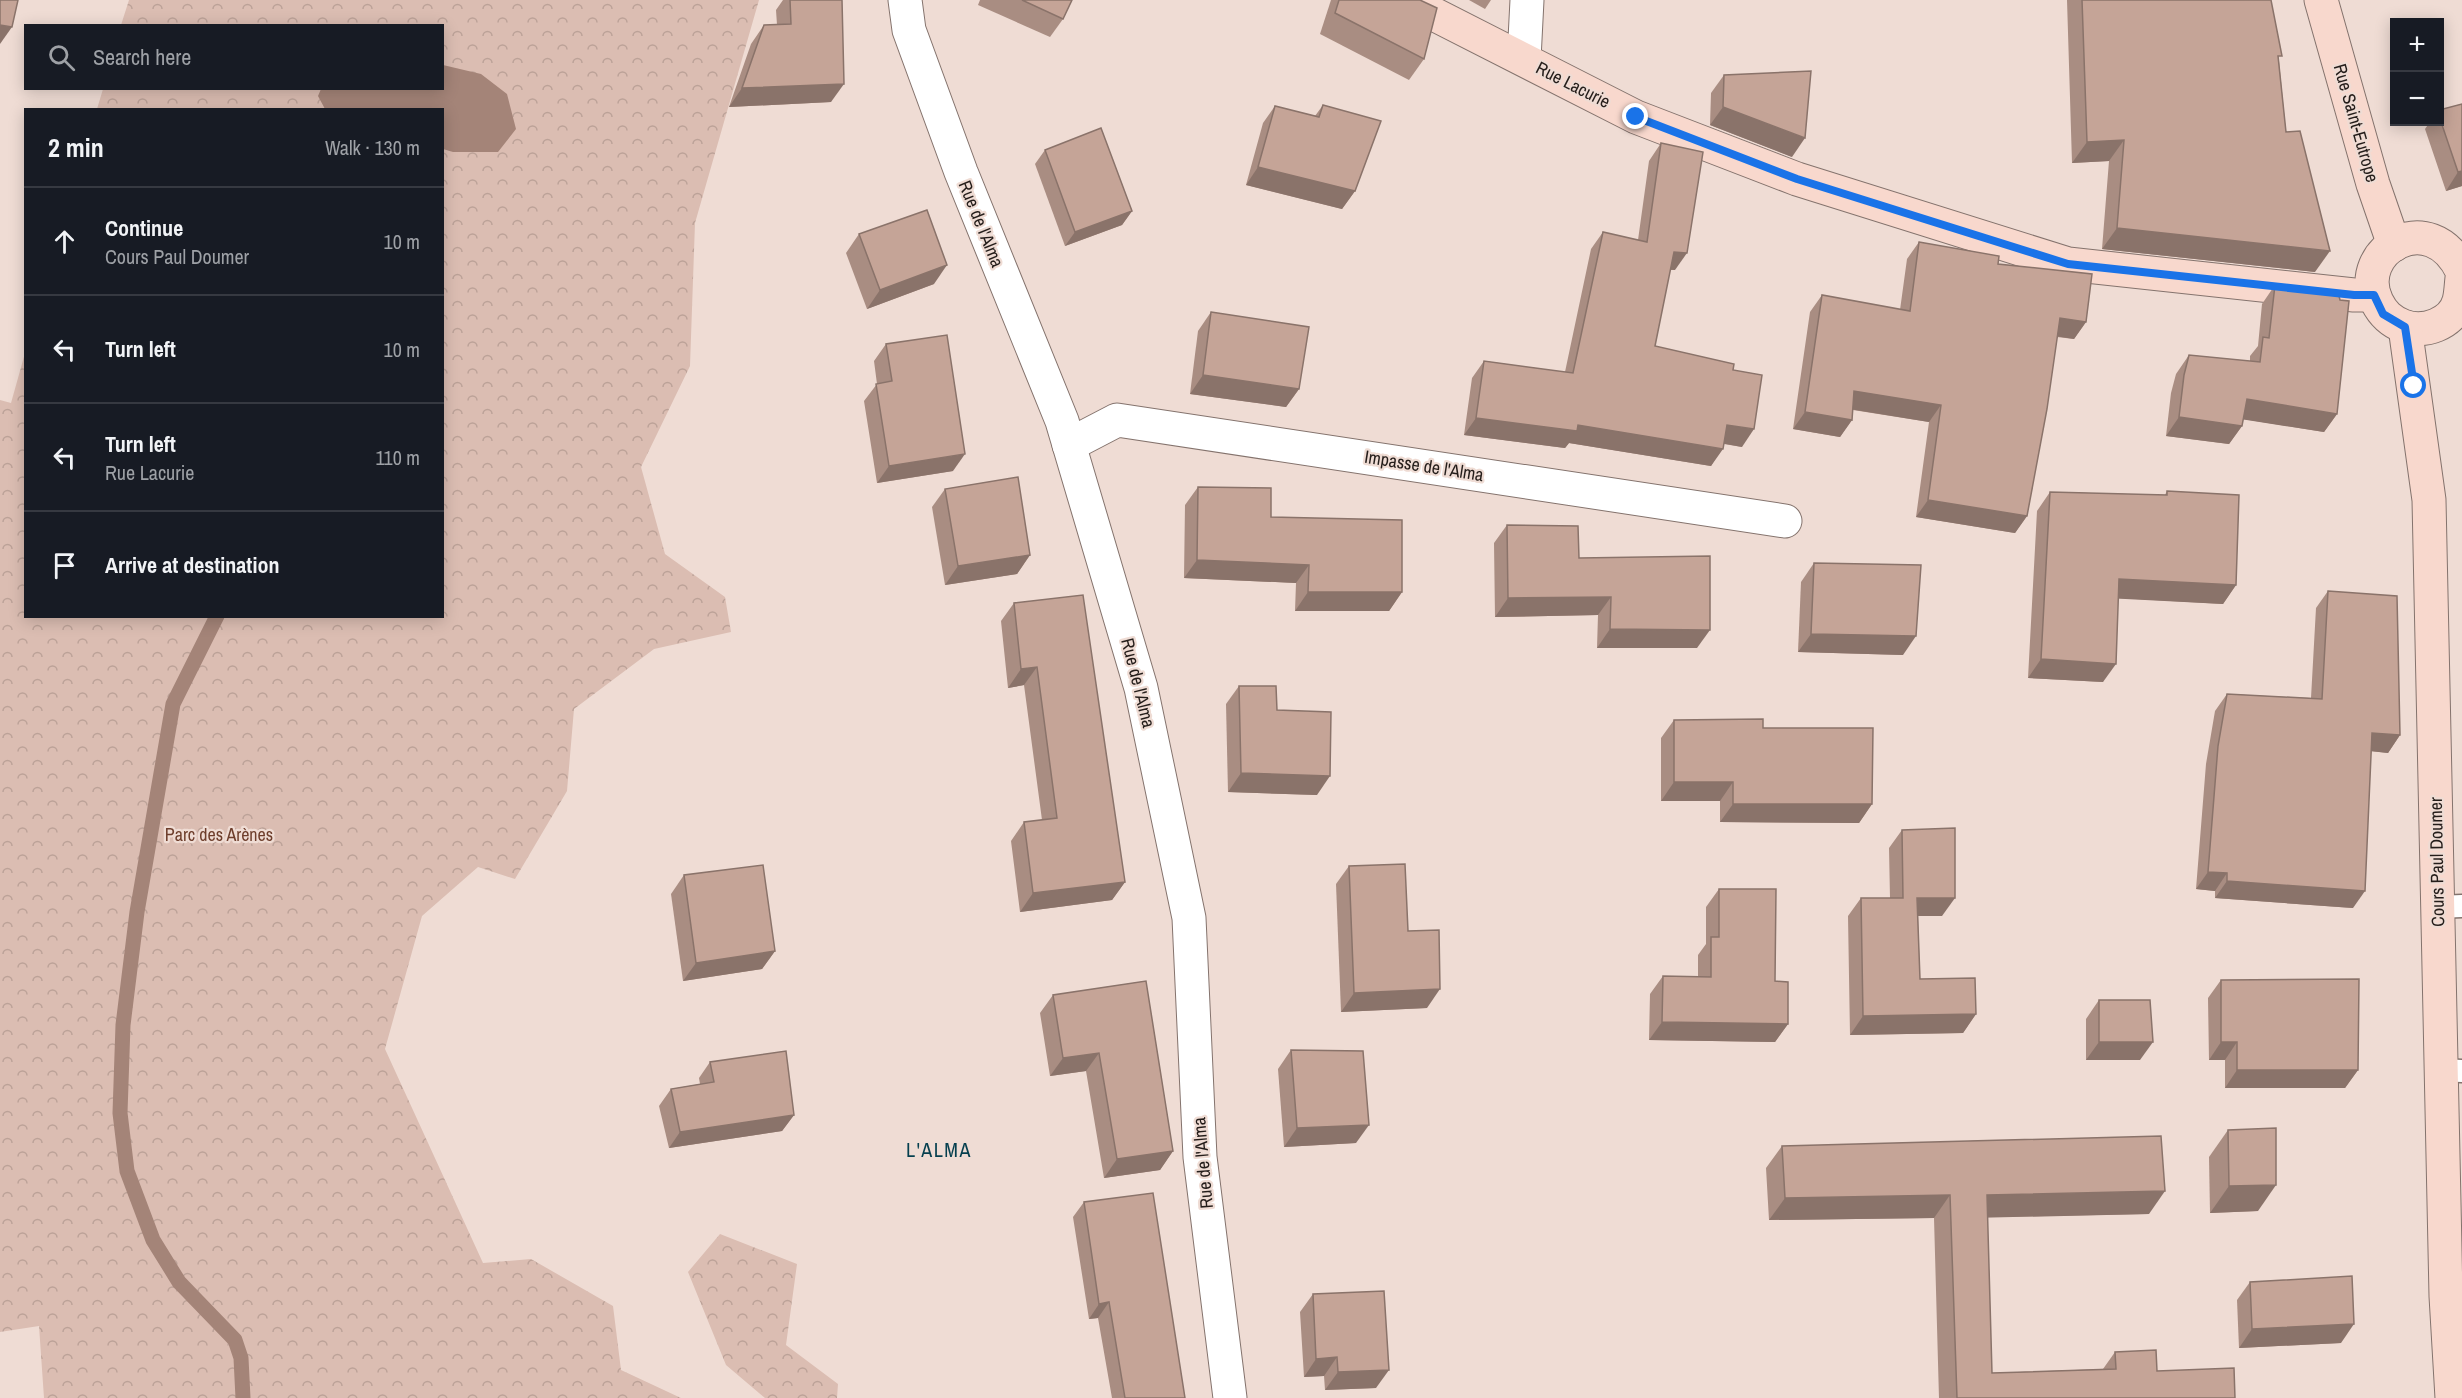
<!DOCTYPE html>
<meta charset="utf-8">
<style>
:root{--surface:#171b24;--page:#20242c;--text:#f1f3f6;--muted:#9ea1a6;--line:#363941}
body{margin:0;font-family:"Archivo Narrow",sans-serif;background:var(--page);color:var(--text)}
.controls{position:absolute;right:18px;top:18px;display:grid;overflow:hidden;border-radius:0px;box-shadow:0 3px 15px #0003}
.controls button{width:54px;height:54px;display:grid;place-items:center;padding:0;border:0;border-bottom:2px solid var(--line);background:var(--surface);color:var(--text);font:30px sans-serif}
.stop{position:absolute;width:18px;height:18px;margin:-14px;border:4px solid #1a73e8;border-radius:50%;background:#fff}
.stop.end{background:#1a73e8;border-color:#fff;box-shadow:0 2px 6px #0008}
.list{margin:0;padding:0;list-style:none}
h2{display:flex;justify-content:space-between;align-items:center;height:78px;margin:0;padding:0 24px;font-size:26px}
h2 small{font-size:20px;font-weight:400;color:var(--muted)}
.list li{display:grid;grid-template-columns:39px 1fr auto;gap:18px;align-items:center;box-sizing:border-box;height:108px;padding:0 24px;border-top:2px solid var(--line)}
.list b{display:block;font-size:22px;white-space:nowrap}
.list p{margin:0;font-size:20px;white-space:nowrap;color:var(--muted)}
.list em{font-size:20px;font-style:normal;color:var(--muted)}
.icon{flex:none;width:33px;height:33px;fill:none;stroke:currentColor;stroke-width:2;stroke-linecap:round;stroke-linejoin:round}
.map{position:relative;flex:none;width:2462px;height:1398px;overflow:hidden}
.search{position:absolute;background:var(--surface);box-shadow:0 3px 15px #0003;left:24px;top:24px;width:420px;height:66px;display:flex;align-items:center;gap:15px;box-sizing:border-box;padding:0 21px;border-radius:0px;color:var(--muted);font-size:22px}
.panel{position:absolute;background:var(--surface);box-shadow:0 3px 15px #0003;left:24px;top:108px;width:420px;height:510px;border-radius:0px}
.map>svg:first-child{display:block}
.forest{fill:url(#forest-crowns)}
.water{fill:#a48478}
.lines{fill:none;stroke-linecap:round;stroke-linejoin:round}
.stream{stroke:#a48478;stroke-width:15}
.lane-casing{stroke:#84736d;stroke-width:25}
.street-casing{stroke:#84736d;stroke-width:35}
.secondary-casing{stroke:#84736d;stroke-width:35}
.lane{stroke:#fff;stroke-width:22}
.street{stroke:#fff;stroke-width:33}
.secondary{stroke:#f8d8cd;stroke-width:33}
.wall{fill:#a98d82}
.shaded-wall{fill:#8a736a}
.building{fill:#c5a497;stroke:#8a736a;stroke-width:1.5}
.route{stroke:#1a73e8;stroke-width:8}
.labels{text-anchor:middle;stroke-width:4.5;stroke-linejoin:round;paint-order:stroke}
.street-label{font-size:18px;fill:#241d1a;stroke:#efdcd4}
.park-label{font-size:18px;fill:#6e3e2c;stroke:#efdcd4}
.neighbourhood-label{font-size:20px;letter-spacing:1.5px;fill:#053f4e;stroke:#efdcd4}
</style>
<div class="map">
<svg width="2462" height="1398" viewBox="0 0 2462 1398">
<defs>
<pattern id="forest-crowns" width="20" height="18" patternUnits="userSpaceOnUse" patternTransform="scale(1.5)"><rect width="20" height="18" fill="#dbbdb2"/><path d="M2 6a3 3 0 1 1 6 0M12 15a3 3 0 1 1 6 0" fill="none" stroke="#bca298"/></pattern>
</defs>
<rect width="100%" height="100%" fill="#efdcd4"/>
<g class="forest">
<polygon points="129,0 759,0 695,223 690,366 641,467 665,554 725,597 731,632 654,649 574,709 567,791 515,879 478,867 422,916 385,1049 483,1263 531,1259 613,1306 621,1370 681,1398 44,1398 39,1326 0,1332 0,400 11,403 25,353 26,616 442,616 442,110 97,109 103,89 442,88 442,26 121,25"/>
<polygon points="720,1234 797,1264 786,1345 838,1384 837,1398 765,1398 726,1365 688,1272"/>
</g>
<polygon class="water" points="443,65 481,74 507,94 516,129 498,152 453,152 443,149 442,110 325,109 318,96 321,89 442,88"/>
<g class="lines">
<polyline class="stream" points="217,616 173,704 137,912 123,1025 120,1113 127,1171 153,1240 179,1282 235,1340 241,1358 243,1398"/>
<defs>
<g id="lane">
<polyline points="2438,907 2462,906"/>
<polyline points="2441,1070 2462,1071"/>
</g>
<g id="street">
<polyline points="905,0 909,30 961,172 1062,421 1141,688 1189,918 1200,1157 1230,1398"/>
<polyline points="1524,59 1527,0"/>
<polyline points="1069,445 1117,420 1785,521"/>
</g>
<g id="secondary">
<polyline points="1406,0 1636,117 1797,179 2068,264 2354,295 2374,295"/>
<polyline points="2321,0 2373,184 2394,245"/>
<path d="M2462,271c-32,-67 -110,-20 -85,31 6,12 13,19 26,24 20,8 50,-2 56,-25 2,-7 2,-15 3,-23"/>
<polyline points="2405,327 2429,500 2446,1296 2452,1398"/>
</g>
</defs>
<use href="#lane" class="lane-casing"/>
<use href="#street" class="street-casing"/>
<use href="#secondary" class="secondary-casing"/>
<use href="#lane" class="lane"/>
<use href="#street" class="street"/>
<use href="#secondary" class="secondary"/>
</g>
<g class="wall">
<polygon points="783,0 842,0 831,102 729,107 751,44 764,25 777,25 776,10"/>
<polygon points="980,0 1072,0 1063,19 1050,37 978,5"/>
<polygon points="1331,0 1420,0 1424,59 1409,80 1320,34"/>
<polygon points="1469,0 1491,0 1485,9"/>
<polygon points="2067,0 2271,0 2279,61 2286,132 2315,272 2102,249 2109,161 2072,163"/>
<polygon points="1724,75 1792,157 1710,125 1711,93"/>
<polygon points="2462,104 2462,186 2446,191 2425,129 2430,122 2439,122 2439,110"/>
<polygon points="1323,105 1355,191 1342,209 1246,185 1263,123 1275,106 1315,116"/>
<polygon points="1661,143 1675,270 1670,270 1655,346 1733,370 1742,447 1724,444 1711,466 1569,443 1565,448 1464,435 1472,378 1484,361 1565,372 1591,249 1603,232 1638,240 1649,161"/>
<polygon points="1045,150 1132,211 1122,225 1065,246 1035,164"/>
<polygon points="859,234 934,284 867,309 846,253"/>
<polygon points="1919,242 1998,264 2086,322 2074,339 2057,337 2027,516 2015,533 1916,517 1929,422 1853,410 1852,420 1840,437 1793,429 1810,312 1822,295 1900,310 1907,259"/>
<polygon points="2275,285 2337,414 2324,432 2243,419 2242,426 2229,444 2166,436 2171,393 2176,374 2189,355 2250,361 2250,356 2258,346 2262,304"/>
<polygon points="1211,312 1299,389 1286,407 1190,394 1198,331"/>
<polygon points="886,344 953,471 877,483 864,401 877,384 874,361"/>
<polygon points="1198,487 1271,517 1402,592 1389,611 1295,611 1296,583 1184,578 1185,505"/>
<polygon points="945,489 1030,555 1017,574 945,585 932,507"/>
<polygon points="2167,491 2236,585 2223,604 2118,598 2103,682 2028,678 2037,511 2050,492 2165,495"/>
<polygon points="1507,525 1579,558 1697,648 1597,648 1598,615 1495,617 1494,543"/>
<polygon points="1814,563 1903,655 1798,652 1801,582"/>
<polygon points="2328,591 2400,735 2388,753 2371,751 2353,908 2215,898 2215,891 2196,889 2206,764 2215,711 2227,694 2311,698 2316,608"/>
<polygon points="1014,603 1125,882 1112,900 1020,912 1011,841 1024,822 1042,820 1024,685 1008,688 1001,621"/>
<polygon points="1239,686 1277,710 1317,795 1228,792 1226,704"/>
<polygon points="1674,720 1763,728 1872,804 1859,823 1720,822 1720,801 1661,801 1661,738"/>
<polygon points="1902,830 1942,916 1918,916 1920,979 1976,1014 1963,1033 1850,1035 1848,916 1861,898 1890,898 1889,848"/>
<polygon points="1349,866 1408,931 1427,1008 1341,1012 1336,884"/>
<polygon points="684,875 775,951 762,969 683,981 671,894"/>
<polygon points="1719,889 1775,981 1788,1024 1775,1042 1649,1040 1650,994 1663,976 1698,976 1698,955 1706,944 1706,907"/>
<polygon points="2221,980 2358,1070 2345,1088 2225,1088 2225,1060 2209,1060 2208,998"/>
<polygon points="1146,981 1173,1151 1160,1170 1104,1178 1086,1071 1050,1076 1040,1013 1053,995"/>
<polygon points="2099,1000 2140,1060 2086,1060 2086,1019"/>
<polygon points="1291,1050 1356,1143 1284,1147 1278,1069"/>
<polygon points="710,1062 794,1115 782,1131 669,1148 659,1106 671,1089 700,1084 699,1078"/>
<polygon points="2228,1130 2258,1211 2210,1213 2209,1157"/>
<polygon points="1782,1146 2149,1214 1987,1217 1992,1373 2103,1369 2115,1352 2157,1371 2235,1398 1939,1398 1934,1218 1769,1220 1766,1168"/>
<polygon points="1084,1202 1185,1398 1112,1398 1098,1318 1089,1319 1073,1217"/>
<polygon points="2250,1282 2341,1343 2239,1348 2237,1300"/>
<polygon points="1313,1294 1376,1388 1325,1390 1324,1376 1304,1377 1300,1312"/>
</g>
<g class="shaded-wall">
<polygon points="0,25 12,27 0,44"/>
<polygon points="844,84 831,102 729,107 742,88"/>
<polygon points="1723,107 1805,138 1792,157 1710,125"/>
<polygon points="2124,140 2109,161 2072,163 2087,142"/>
<polygon points="1258,167 1355,191 1342,209 1246,185"/>
<polygon points="2462,171 2462,186 2446,191 2458,172"/>
<polygon points="1132,211 1122,225 1065,246 1075,232"/>
<polygon points="2117,228 2330,251 2315,272 2102,249"/>
<polygon points="1674,252 1687,253 1675,270 1662,269"/>
<polygon points="947,265 934,284 867,309 880,290"/>
<polygon points="2060,318 2086,322 2074,339 2048,335"/>
<polygon points="1203,375 1299,389 1286,407 1190,394"/>
<polygon points="1854,391 1941,405 1929,422 1843,408"/>
<polygon points="2247,399 2337,414 2324,432 2234,418"/>
<polygon points="1805,412 1852,420 1840,437 1793,429"/>
<polygon points="2179,417 2242,426 2229,444 2166,436"/>
<polygon points="1476,418 1578,425 1723,449 1711,466 1569,443 1565,448 1464,435"/>
<polygon points="1727,425 1754,429 1742,447 1715,442"/>
<polygon points="965,454 953,471 877,483 889,466"/>
<polygon points="1928,500 2027,516 2015,533 1916,517"/>
<polygon points="1030,555 1017,574 945,585 958,566"/>
<polygon points="1197,560 1309,565 1296,583 1184,578"/>
<polygon points="2119,579 2236,585 2223,604 2106,598"/>
<polygon points="1308,592 1402,592 1389,611 1295,611"/>
<polygon points="1611,597 1598,615 1495,617 1508,598"/>
<polygon points="1610,629 1710,630 1697,648 1597,648"/>
<polygon points="1811,634 1916,636 1903,655 1798,652"/>
<polygon points="2041,659 2116,664 2103,682 2028,678"/>
<polygon points="1037,667 1024,685 1008,688 1021,669"/>
<polygon points="2372,733 2400,735 2388,753 2360,750"/>
<polygon points="1241,773 1330,776 1317,795 1228,792"/>
<polygon points="1674,782 1733,782 1720,801 1661,801"/>
<polygon points="1733,804 1872,804 1859,823 1720,822"/>
<polygon points="2208,872 2227,873 2215,891 2196,889"/>
<polygon points="2227,881 2365,891 2353,908 2215,898"/>
<polygon points="1125,882 1112,900 1020,912 1033,893"/>
<polygon points="1917,898 1955,898 1942,916 1904,916"/>
<polygon points="775,951 762,969 683,981 696,963"/>
<polygon points="1440,989 1427,1008 1341,1012 1354,993"/>
<polygon points="1976,1014 1963,1033 1850,1035 1863,1016"/>
<polygon points="1662,1022 1788,1024 1775,1042 1649,1040"/>
<polygon points="2099,1042 2153,1042 2140,1060 2086,1060"/>
<polygon points="2221,1042 2237,1042 2225,1060 2209,1060"/>
<polygon points="1099,1053 1086,1071 1050,1076 1063,1058"/>
<polygon points="2237,1070 2358,1070 2345,1088 2225,1088"/>
<polygon points="794,1115 782,1131 669,1148 680,1132"/>
<polygon points="1369,1125 1356,1143 1284,1147 1297,1128"/>
<polygon points="1173,1151 1160,1170 1104,1178 1117,1159"/>
<polygon points="2276,1185 2258,1211 2210,1213 2229,1186"/>
<polygon points="2165,1191 2149,1214 1971,1218 1987,1195"/>
<polygon points="1950,1195 1934,1218 1769,1220 1785,1198"/>
<polygon points="1109,1302 1098,1318 1089,1319 1099,1304"/>
<polygon points="2354,1324 2341,1343 2239,1348 2252,1329"/>
<polygon points="1337,1357 1324,1376 1304,1377 1316,1359"/>
<polygon points="1389,1370 1376,1388 1325,1390 1338,1372"/>
</g>
<g class="building">
<polygon points="0,0 18,0 12,27 0,25"/>
<polygon points="790,0 842,0 844,84 742,88 764,25 791,24"/>
<polygon points="1022,0 1072,0 1063,19"/>
<polygon points="1339,0 1420,0 1437,8 1424,59 1335,13"/>
<polygon points="2082,0 2271,0 2282,56 2278,56 2286,132 2300,131 2330,251 2117,228 2124,140 2087,142"/>
<polygon points="1811,71 1805,138 1723,107 1724,75"/>
<polygon points="2462,104 2462,171 2458,172 2439,116 2439,110"/>
<polygon points="1323,105 1381,121 1355,191 1258,167 1275,106 1319,117"/>
<polygon points="1101,128 1132,211 1075,232 1045,150"/>
<polygon points="1661,143 1703,152 1687,253 1674,252 1655,346 1734,364 1733,370 1762,375 1754,429 1727,425 1723,449 1578,425 1577,431 1476,418 1484,361 1573,373 1603,232 1647,242"/>
<polygon points="927,210 947,265 880,290 859,234"/>
<polygon points="1919,242 1999,256 1998,264 2092,274 2086,322 2060,318 2047,409 2027,516 1928,500 1941,405 1854,391 1852,420 1805,412 1822,295 1910,311"/>
<polygon points="2275,285 2338,292 2340,300 2349,301 2337,414 2247,399 2242,426 2179,417 2184,375 2189,355 2260,362 2263,337 2269,338"/>
<polygon points="1211,312 1309,327 1299,389 1203,375"/>
<polygon points="947,335 965,454 889,466 876,384 892,381 886,344"/>
<polygon points="1018,477 1030,555 958,566 945,489"/>
<polygon points="1198,487 1271,488 1271,517 1402,520 1402,592 1308,592 1309,565 1197,560"/>
<polygon points="2167,491 2239,495 2236,585 2119,579 2116,664 2041,659 2050,492 2167,495"/>
<polygon points="1507,525 1578,526 1579,558 1710,556 1710,630 1610,629 1611,597 1508,598"/>
<polygon points="1814,563 1921,565 1916,636 1811,634"/>
<polygon points="2328,591 2397,596 2400,735 2372,733 2365,891 2227,881 2227,873 2208,872 2218,746 2227,694 2322,699"/>
<polygon points="1083,595 1125,882 1033,893 1024,822 1057,818 1037,667 1021,669 1014,603"/>
<polygon points="1239,686 1276,686 1277,710 1331,712 1330,776 1241,773"/>
<polygon points="1763,719 1763,728 1873,728 1872,804 1733,804 1733,782 1674,782 1674,720"/>
<polygon points="1955,828 1955,898 1917,898 1920,979 1975,978 1976,1014 1863,1016 1861,898 1903,898 1902,830"/>
<polygon points="1405,864 1408,931 1439,930 1440,989 1354,993 1349,866"/>
<polygon points="763,865 775,951 696,963 684,875"/>
<polygon points="1719,889 1776,889 1775,981 1788,982 1788,1024 1662,1022 1663,976 1711,977 1711,937 1719,937"/>
<polygon points="2359,979 2358,1070 2237,1070 2237,1042 2221,1042 2221,980"/>
<polygon points="1146,981 1173,1151 1117,1159 1099,1053 1063,1058 1053,995"/>
<polygon points="2099,1000 2150,1000 2153,1042 2099,1042"/>
<polygon points="1291,1050 1363,1051 1369,1125 1297,1128"/>
<polygon points="786,1051 794,1115 680,1132 671,1089 714,1082 710,1062"/>
<polygon points="2276,1128 2276,1185 2229,1186 2228,1130"/>
<polygon points="2161,1136 2165,1191 1987,1195 1992,1373 2116,1369 2115,1352 2156,1350 2157,1371 2234,1368 2235,1398 1957,1398 1950,1195 1785,1198 1782,1146"/>
<polygon points="1153,1193 1185,1398 1125,1398 1109,1302 1099,1304 1084,1202"/>
<polygon points="2352,1276 2354,1324 2252,1329 2250,1282"/>
<polygon points="1384,1291 1389,1370 1338,1372 1337,1357 1316,1359 1313,1294"/>
</g>
<g class="lines">
<polyline class="route" points="1636,117 1797,179 2068,264 2354,295 2374,295 2383,314 2405,327 2414,386"/>
</g>
<g class="labels">
<g class="street-label">
<text transform="translate(1573 85) rotate(27)" y="6">Rue Lacurie</text>
<text transform="translate(2356 123) rotate(74)" y="6">Rue Saint-Eutrope</text>
<text transform="translate(981 224) rotate(68)" y="6">Rue de l'Alma</text>
<text transform="translate(1424 466) rotate(9)" y="6">Impasse de l'Alma</text>
<text transform="translate(1138 683) rotate(76)" y="6">Rue de l'Alma</text>
<text transform="translate(2437 862) rotate(-91)" y="6">Cours Paul Doumer</text>
<text transform="translate(1203 1163) rotate(-95)" y="6">Rue de l'Alma</text>
</g>
<g class="park-label">
<text x="219" y="841">Parc des Arènes</text>
</g>
<g class="neighbourhood-label">
<text x="939" y="1157">L'ALMA</text>
</g>
</g>
</svg>
<div class="controls">
<button>+</button>
<button>−</button>
</div>
<div class="stop" style="left:2414px;top:386px"></div>
<div class="stop end" style="left:1636px;top:117px"></div>
<div class="search"><svg class="icon" aria-label="search" viewBox="0 0 24 24"><circle cx="10" cy="10" r="6"/><path d="M15 15l6 6"/></svg>Search here</div>
<section class="panel">
<h2>2 min<small>Walk · 130 m</small></h2>
<ul class="list">
<li><svg class="icon" aria-label="ahead" viewBox="0 0 24 24"><path d="M12 20V5M6 11l6-6 6 6"/></svg><div><b>Continue</b><p>Cours Paul Doumer</p></div><em>10 m</em></li>
<li><svg class="icon" aria-label="left" viewBox="0 0 24 24"><path d="M17 20v-9H6M10 6l-5 5 5 5"/></svg><div><b>Turn left</b></div><em>10 m</em></li>
<li><svg class="icon" aria-label="left" viewBox="0 0 24 24"><path d="M17 20v-9H6M10 6l-5 5 5 5"/></svg><div><b>Turn left</b><p>Rue Lacurie</p></div><em>110 m</em></li>
<li><svg class="icon" aria-label="arrive" viewBox="0 0 24 24"><path d="M6 21V4h12l-3 4 3 4H6"/></svg><div><b>Arrive at destination</b></div></li>
</ul>
</section>
</div>
